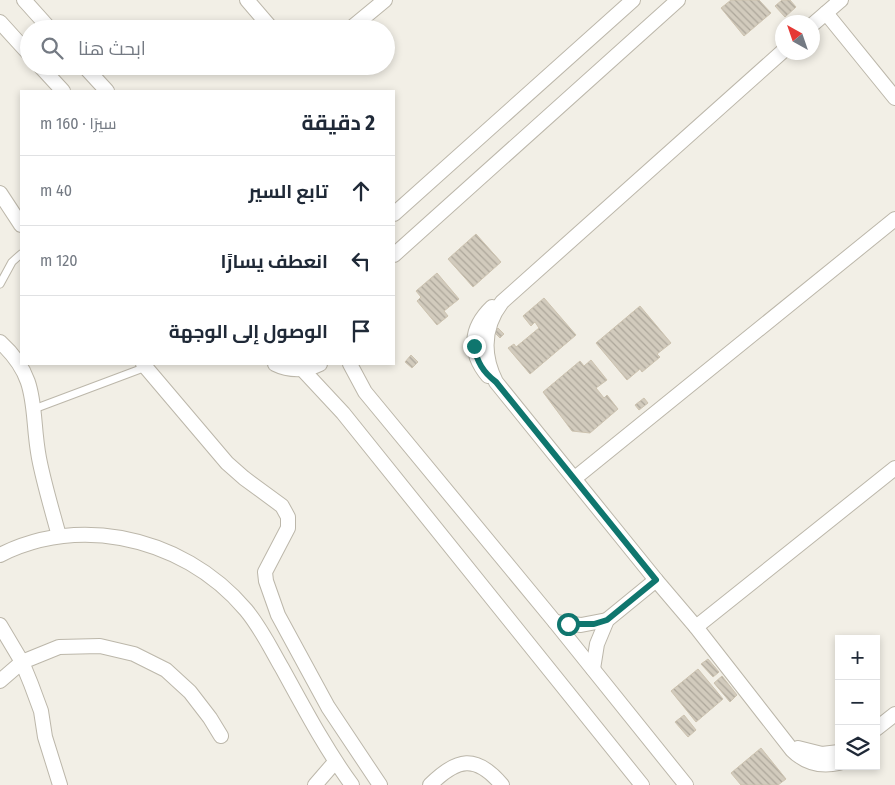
<!DOCTYPE html>
<html lang="ar">
<meta charset="utf-8">
<style>
:root{--surface:#fff;--page:#f6f6f7;--text:#1f2937;--muted:#747a83;--line:#e0e1e3}
body{margin:0;font-family:"Fira Sans Condensed",Cairo,sans-serif;background:var(--page);color:var(--text);direction:rtl}
.controls{position:absolute;right:15px;bottom:15px;display:grid;overflow:hidden;border-radius:0px;box-shadow:0 2px 8px #0003}
.controls button{width:45px;height:45px;display:grid;place-items:center;padding:0;border:0;border-bottom:1px solid var(--line);background:var(--surface);color:var(--text);font:25px sans-serif}
.compass{position:absolute;left:775px;top:15px;width:45px;height:45px;border-radius:50%;background:var(--surface);box-shadow:0 2px 8px #0003;rotate:320deg}
.stop{position:absolute;width:15px;height:15px;margin:-11px;border:4px solid #0f766e;border-radius:50%;background:#fff}
.stop.end{background:#0f766e;border-color:#fff;box-shadow:0 1px 5px #0008}
.list{margin:0;padding:0;list-style:none}
h2{display:flex;justify-content:space-between;align-items:center;height:65px;margin:0;padding:0 20px;font-size:21px}
h2 small{font-size:16px;font-weight:400;color:var(--muted)}
.list li{display:grid;grid-template-columns:32px 1fr auto;gap:15px;align-items:center;box-sizing:border-box;height:70px;padding:0 20px;border-top:1px solid var(--line)}
.list b{display:block;font-size:19px;white-space:nowrap}
.list em{font-size:16px;font-style:normal;color:var(--muted)}
.icon{flex:none;width:28px;height:28px;fill:none;stroke:currentColor;stroke-width:2;stroke-linecap:round;stroke-linejoin:round}
.map{position:relative;flex:none;width:895px;height:785px;overflow:hidden;direction:ltr}
.search{position:absolute;background:var(--surface);box-shadow:0 2px 8px #0003;left:20px;top:20px;width:375px;height:55px;display:flex;align-items:center;gap:12px;box-sizing:border-box;padding:0 18px;border-radius:28px;color:var(--muted);font-size:19px}
.panel{position:absolute;background:var(--surface);box-shadow:0 2px 8px #0003;left:20px;top:90px;width:375px;height:275px;border-radius:0px;direction:rtl}
.map>svg:first-child{display:block}
.building{fill:url(#building-back-hatch);stroke:#cdc3b0}
.lines{fill:none;stroke-linecap:round;stroke-linejoin:round}
.service-casing{stroke:#bcb7aa;stroke-width:9}
.minor-casing{stroke:#bcb7aa;stroke-width:16}
.service{stroke:#fff;stroke-width:7}
.minor{stroke:#fff;stroke-width:14}
.route{stroke:#0f766e;stroke-width:6}
</style>
<div class="map">
<svg width="895" height="785" viewBox="0 0 895 785">
<defs>
<pattern id="building-back-hatch" width="6" height="6" patternUnits="userSpaceOnUse" patternTransform="scale(1.25)"><rect width="6" height="6" fill="#d2cbbd"/><path d="M-1 5l2 2M0 0l6 6M5-1l2 2" fill="none" stroke="#aca69a"/></pattern>
</defs>
<rect width="100%" height="100%" fill="#f2efe6"/>
<g class="building">
<polygon points="731,0 759,0 771,13 744,36 721,8"/>
<polygon points="782,0 790,0 796,7 785,17 775,6"/>
<polygon points="476,234 501,262 473,287 448,259"/>
<polygon points="437,273 459,299 444,311 448,316 437,325 417,301 421,297 416,291"/>
<polygon points="544,298 576,335 530,374 508,348 514,344 516,347 539,328 535,322 531,326 523,316"/>
<polygon points="640,306 671,343 657,354 660,357 642,372 640,369 627,380 596,343"/>
<polygon points="498,328 504,334 500,338 494,332"/>
<polygon points="411,355 418,362 412,368 405,362"/>
<polygon points="591,360 607,380 596,388 604,398 607,395 618,409 590,433 572,431 543,392 580,361 584,366"/>
<polygon points="644,398 648,403 639,410 635,405"/>
<polygon points="708,659 719,672 713,677 701,664"/>
<polygon points="698,669 723,699 696,722 671,691"/>
<polygon points="722,676 737,695 730,702 714,683"/>
<polygon points="684,715 696,730 688,737 675,722"/>
<polygon points="761,748 786,779 778,785 741,785 731,773"/>
</g>
<g class="lines">
<defs>
<g id="service">
<polyline points="0,284 12,262 21,254"/>
<polyline points="34,409 146,367"/>
</g>
<g id="minor">
<polyline points="24,0 50,29"/>
<polyline points="247,0 272,29"/>
<polyline points="826,13 895,98"/>
<polyline points="0,22 29,54"/>
<polyline points="812,25 841,0"/>
<polyline points="350,29 385,0"/>
<path d="M782,52l-280,250c-19,25 -20,52 -6,80l160,198 40,47 96,123c13,13 29,17 47,13"/>
<polyline points="40,66 63,91"/>
<polyline points="84,66 107,91"/>
<polyline points="0,193 21,225"/>
<polyline points="394,214 633,0"/>
<polyline points="394,255 678,0"/>
<path d="M0,342c41,37 30,68 39,116 5,26 13,52 20,78"/>
<polyline points="143,364 227,463 244,478 282,506 288,517 288,528 265,572 266,581 278,615 328,707 380,785"/>
<path d="M275,364c14,7 31,7 45,0"/>
<polyline points="350,364 365,392 555,622 686,785"/>
<polyline points="302,369 343,413 642,785"/>
<path d="M488,376c-20,-24 -18,-48 4,-69"/>
<polyline points="575,478 895,219"/>
<path d="M0,555c38,-19 80,-24 121,-17 49,9 93,34 125,72 15,18 25,39 36,58 22,40 43,80 70,117"/>
<polyline points="555,622 581,625 607,620"/>
<polyline points="0,625 22,662 31,684 41,711 45,737 60,785"/>
<polyline points="696,627 895,468"/>
<polyline points="593,669 597,644 607,620 656,580"/>
<polyline points="0,681 22,662 59,647 100,646 134,654 166,670 190,692 210,718 221,736"/>
<polyline points="876,729 895,714"/>
<polyline points="798,748 822,754 839,752"/>
<polyline points="315,785 335,762"/>
<path d="M430,785c27,-27 46,-31 72,0"/>
</g>
</defs>
<use href="#service" class="service-casing"/>
<use href="#minor" class="minor-casing"/>
<use href="#service" class="service"/>
<use href="#minor" class="minor"/>
</g>
<g class="lines">
<path class="route" d="M474,346c3,16 9,26 22,36l160,198 -49,40 -13,4h-26"/>
</g>
</svg>
<div class="controls">
<button>+</button>
<button>−</button>
<button><svg class="icon" aria-label="layers" viewBox="0 0 24 24"><path d="M12 4l9 5-9 5-9-5zM3 14l9 5 9-5"/></svg></button>
</div>
<svg class="compass" viewBox="-18 -18 36 36"><path d="M0-13l5 13h-10z" fill="#e53935"/><path d="M0 13l5-13h-10z" fill="#747a83"/></svg>
<div class="stop" style="left:568px;top:624px"></div>
<div class="stop end" style="left:474px;top:346px"></div>
<div class="search"><svg class="icon" aria-label="search" viewBox="0 0 24 24"><circle cx="10" cy="10" r="6"/><path d="M15 15l6 6"/></svg>ابحث هنا</div>
<section class="panel">
<h2>2 دقيقة<small>سيرًا · 160 m</small></h2>
<ul class="list">
<li><svg class="icon" aria-label="ahead" viewBox="0 0 24 24"><path d="M12 20V5M6 11l6-6 6 6"/></svg><div><b>تابع السير</b></div><em>40 m</em></li>
<li><svg class="icon" aria-label="left" viewBox="0 0 24 24"><path d="M17 20v-9H6M10 6l-5 5 5 5"/></svg><div><b>انعطف يسارًا</b></div><em>120 m</em></li>
<li><svg class="icon" aria-label="arrive" viewBox="0 0 24 24"><path d="M6 21V4h12l-3 4 3 4H6"/></svg><div><b>الوصول إلى الوجهة</b></div></li>
</ul>
</section>
</div>
